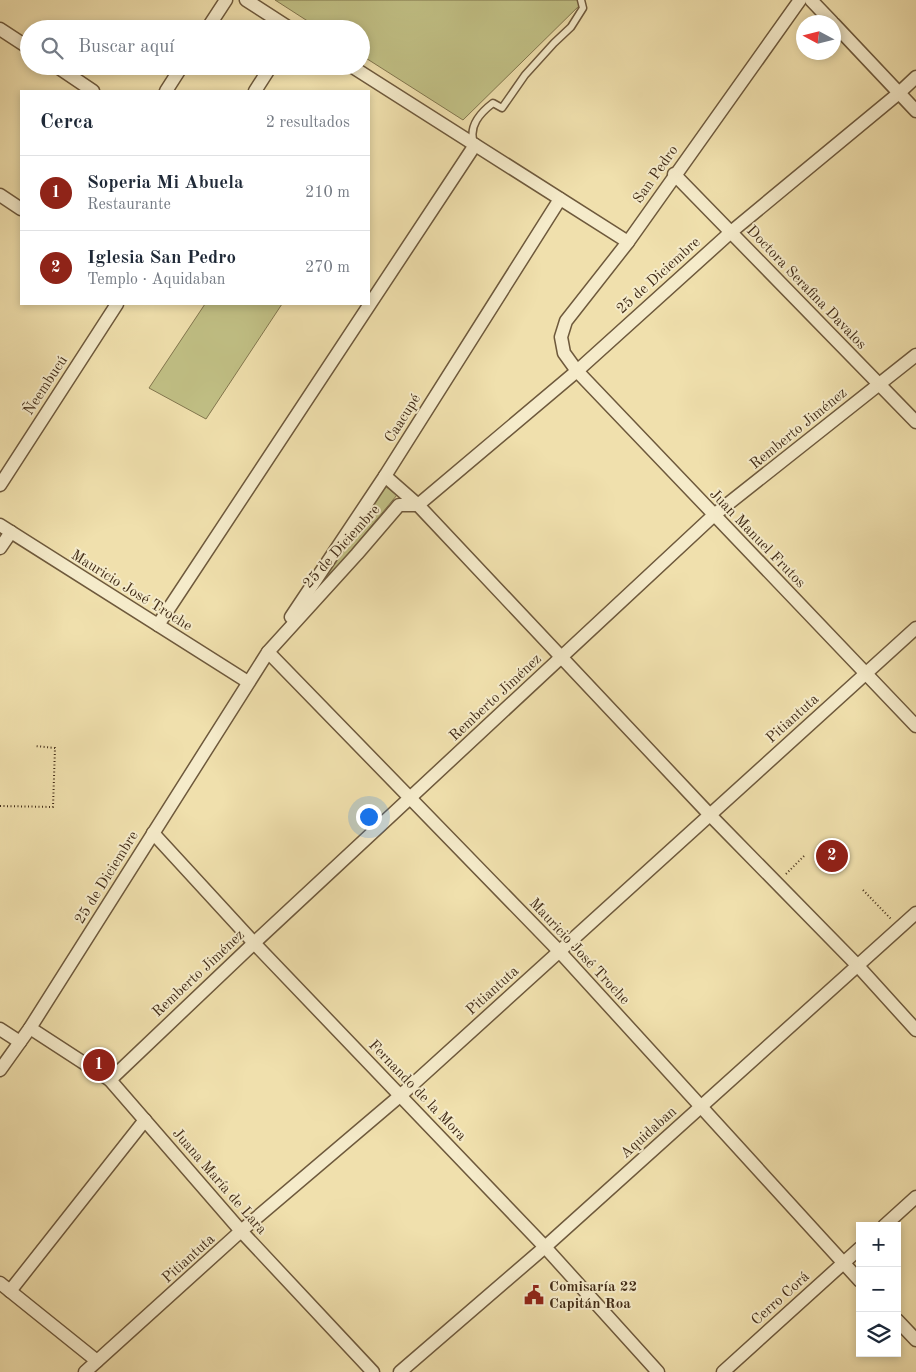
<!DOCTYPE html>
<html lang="es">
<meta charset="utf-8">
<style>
:root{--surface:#fff;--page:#f6f6f7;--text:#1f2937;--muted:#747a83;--line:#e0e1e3;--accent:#8f2418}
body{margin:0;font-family:"Old Standard TT",serif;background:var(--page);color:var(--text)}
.controls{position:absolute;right:15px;bottom:15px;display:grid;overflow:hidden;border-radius:0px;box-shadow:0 2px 8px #0003}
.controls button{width:45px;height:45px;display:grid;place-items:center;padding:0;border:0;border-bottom:1px solid var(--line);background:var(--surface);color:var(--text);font:25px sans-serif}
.compass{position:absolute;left:796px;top:15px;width:45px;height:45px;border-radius:50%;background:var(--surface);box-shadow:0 2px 8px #0003;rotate:277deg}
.you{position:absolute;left:368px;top:816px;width:18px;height:18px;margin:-12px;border:4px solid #fff;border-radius:50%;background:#1a73e8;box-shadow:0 0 0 8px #1a73e833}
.badge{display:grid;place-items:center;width:32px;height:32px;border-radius:50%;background:var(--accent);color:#fff;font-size:16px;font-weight:700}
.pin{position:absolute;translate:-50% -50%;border:2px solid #fff;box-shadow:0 1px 5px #0006}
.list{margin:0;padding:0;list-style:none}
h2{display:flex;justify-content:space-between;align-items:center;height:65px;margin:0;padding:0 20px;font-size:21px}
h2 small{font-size:16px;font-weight:400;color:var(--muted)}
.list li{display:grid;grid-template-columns:32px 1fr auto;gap:15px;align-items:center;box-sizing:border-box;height:75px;padding:0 20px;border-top:1px solid var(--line)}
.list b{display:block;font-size:19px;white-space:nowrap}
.list p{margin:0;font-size:16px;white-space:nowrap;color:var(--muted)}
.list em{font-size:16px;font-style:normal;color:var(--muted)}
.icon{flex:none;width:28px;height:28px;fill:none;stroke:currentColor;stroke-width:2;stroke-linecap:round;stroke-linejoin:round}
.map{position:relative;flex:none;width:916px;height:1372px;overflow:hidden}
.search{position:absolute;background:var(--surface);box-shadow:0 2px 8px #0003;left:20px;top:20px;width:350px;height:55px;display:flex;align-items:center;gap:12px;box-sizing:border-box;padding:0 18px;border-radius:28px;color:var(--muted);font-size:19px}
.panel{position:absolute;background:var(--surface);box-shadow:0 2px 8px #0003;left:20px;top:90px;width:350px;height:215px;border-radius:0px}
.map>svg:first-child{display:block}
.green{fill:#c1c085;stroke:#82764e}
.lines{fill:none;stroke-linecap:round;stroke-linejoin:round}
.lane-casing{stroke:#6e593c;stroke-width:9}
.street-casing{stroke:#6e593c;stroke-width:15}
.path{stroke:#422c17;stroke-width:2;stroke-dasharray:1 2.5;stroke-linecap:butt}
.lane{stroke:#f5ebca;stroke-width:6}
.street{stroke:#f5ebca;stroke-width:12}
.labels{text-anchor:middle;stroke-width:4;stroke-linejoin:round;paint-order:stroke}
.street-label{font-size:15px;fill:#422c17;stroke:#f5ebca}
.poi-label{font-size:15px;font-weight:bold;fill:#422c17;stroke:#f5ebca;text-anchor:start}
</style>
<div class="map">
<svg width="916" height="1372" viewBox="0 0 916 1372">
<rect width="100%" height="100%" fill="#f0e0ad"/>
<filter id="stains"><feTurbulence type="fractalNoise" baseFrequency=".004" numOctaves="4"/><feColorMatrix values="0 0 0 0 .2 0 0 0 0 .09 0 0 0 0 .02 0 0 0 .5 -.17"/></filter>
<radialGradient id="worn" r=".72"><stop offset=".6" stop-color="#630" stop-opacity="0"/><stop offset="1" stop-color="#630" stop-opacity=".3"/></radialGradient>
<g class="green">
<polygon points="275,0 585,0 463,120 361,55 361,29 320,29"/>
<polygon points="205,304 282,304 206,419 149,388"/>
<polygon points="385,486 397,495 309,601"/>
</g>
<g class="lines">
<defs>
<path id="lane" d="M474,143c-6,-17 6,-30 19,-40l9,5 23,-33 29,-32 17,-16 12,-19 -2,-8"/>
<g id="street">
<polyline points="246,0 291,29"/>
<polyline points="800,0 628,242 566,321 561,337 564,353 577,371 916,726"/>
<polyline points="811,0 832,22"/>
<polyline points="834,24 916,111"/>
<polyline points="0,29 29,48"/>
<polyline points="207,29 226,0"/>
<polyline points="56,66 93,91"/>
<polyline points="351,66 628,242"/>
<polyline points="166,91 182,66"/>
<polyline points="255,91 271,66"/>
<polyline points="674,174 916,422"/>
<polyline points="0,195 21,209"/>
<polyline points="385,476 418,505 710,815 858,966 916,1030"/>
<polyline points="0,485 117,304"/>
<polyline points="0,525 248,682"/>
<polyline points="0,548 11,532"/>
<polyline points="291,617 385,476 560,199"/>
<polyline points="158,625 475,145"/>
<polyline points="268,652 559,951 860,1281"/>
<polyline points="153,833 254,943 545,1247 658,1372"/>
<polyline points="30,1028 110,1080 241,1231 373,1372"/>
<polyline points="0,1029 20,1042"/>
<polyline points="0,1070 30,1028 268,652 357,554 399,505 418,505 577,371 731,232 899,93 916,77"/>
<polyline points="110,1080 254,943 714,515 916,355"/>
<polyline points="884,1226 916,1197"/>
<polyline points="0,1283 97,1361"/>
<polyline points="10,1291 145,1120"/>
<polyline points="897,1320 916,1340"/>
<polyline points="85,1372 241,1231 401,1095 916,628"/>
<polyline points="400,1372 545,1247 916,913"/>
<polyline points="723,1372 860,1248"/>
</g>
</defs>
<use href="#lane" class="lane-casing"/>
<use href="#street" class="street-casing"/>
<g class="path">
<polyline points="0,806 53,807 55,748 35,746"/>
<polyline points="786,874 804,856"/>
<polyline points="863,890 891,919"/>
</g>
<use href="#lane" class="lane"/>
<use href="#street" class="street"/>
</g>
<defs>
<symbol id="civic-bare" viewBox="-9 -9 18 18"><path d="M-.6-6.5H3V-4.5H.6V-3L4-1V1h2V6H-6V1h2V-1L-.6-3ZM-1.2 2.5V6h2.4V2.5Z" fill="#8f2418" stroke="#f5ebca" stroke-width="2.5" paint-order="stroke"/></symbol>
</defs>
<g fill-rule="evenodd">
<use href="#civic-bare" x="520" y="1281" width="28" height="28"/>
</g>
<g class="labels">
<g class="street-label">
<text transform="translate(655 174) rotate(-55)" y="5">San Pedro</text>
<text transform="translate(658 275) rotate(-42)" y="5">25 de Diciembre</text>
<text transform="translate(807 287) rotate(46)" y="5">Doctora Serafina Davalos</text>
<text transform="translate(45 385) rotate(-57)" y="5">Ñeembucú</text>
<text transform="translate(402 418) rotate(-58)" y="5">Caacupé</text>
<text transform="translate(798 428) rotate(-39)" y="5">Remberto Jiménez</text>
<text transform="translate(758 538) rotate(46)" y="5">Juan Manuel Frutos</text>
<text transform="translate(341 546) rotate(-48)" y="5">25 de Diciembre</text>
<text transform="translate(132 590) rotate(32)" y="5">Mauricio José Troche</text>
<text transform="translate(495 697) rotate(-43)" y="5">Remberto Jiménez</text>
<text transform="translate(792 718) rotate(-42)" y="5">Pitiantuta</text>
<text transform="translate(106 877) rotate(-58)" y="5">25 de Diciembre</text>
<text transform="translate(580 951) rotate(47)" y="5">Mauricio José Troche</text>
<text transform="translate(198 973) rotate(-43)" y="5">Remberto Jiménez</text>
<text transform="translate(492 990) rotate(-42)" y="5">Pitiantuta</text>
<text transform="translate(418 1090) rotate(46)" y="5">Fernando de la Mora</text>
<text transform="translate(648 1132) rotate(-42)" y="5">Aquidaban</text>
<text transform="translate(220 1181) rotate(49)" y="5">Juana María de Lara</text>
<text transform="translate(188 1258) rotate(-42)" y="5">Pitiantuta</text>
<text transform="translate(780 1298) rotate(-42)" y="5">Cerro Corá</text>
</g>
<g class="poi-label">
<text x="549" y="1291">Comisaría 22<tspan x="549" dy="17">Capitán Roa</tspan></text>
</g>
</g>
<rect width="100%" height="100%" filter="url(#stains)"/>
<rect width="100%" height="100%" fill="url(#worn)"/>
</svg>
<div class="controls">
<button>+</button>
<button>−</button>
<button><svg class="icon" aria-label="layers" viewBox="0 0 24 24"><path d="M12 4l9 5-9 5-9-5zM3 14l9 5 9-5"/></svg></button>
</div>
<svg class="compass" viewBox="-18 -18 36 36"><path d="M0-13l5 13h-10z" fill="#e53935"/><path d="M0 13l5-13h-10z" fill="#747a83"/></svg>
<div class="you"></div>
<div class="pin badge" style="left:99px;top:1065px">1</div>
<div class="pin badge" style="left:832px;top:856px">2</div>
<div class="search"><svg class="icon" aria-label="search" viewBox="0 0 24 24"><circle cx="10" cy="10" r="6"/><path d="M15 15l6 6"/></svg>Buscar aquí</div>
<section class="panel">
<h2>Cerca<small>2 resultados</small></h2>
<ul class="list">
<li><span class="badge">1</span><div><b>Soperia Mi Abuela</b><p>Restaurante</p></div><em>210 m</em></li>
<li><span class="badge">2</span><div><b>Iglesia San Pedro</b><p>Templo · Aquidaban</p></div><em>270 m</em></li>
</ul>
</section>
</div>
